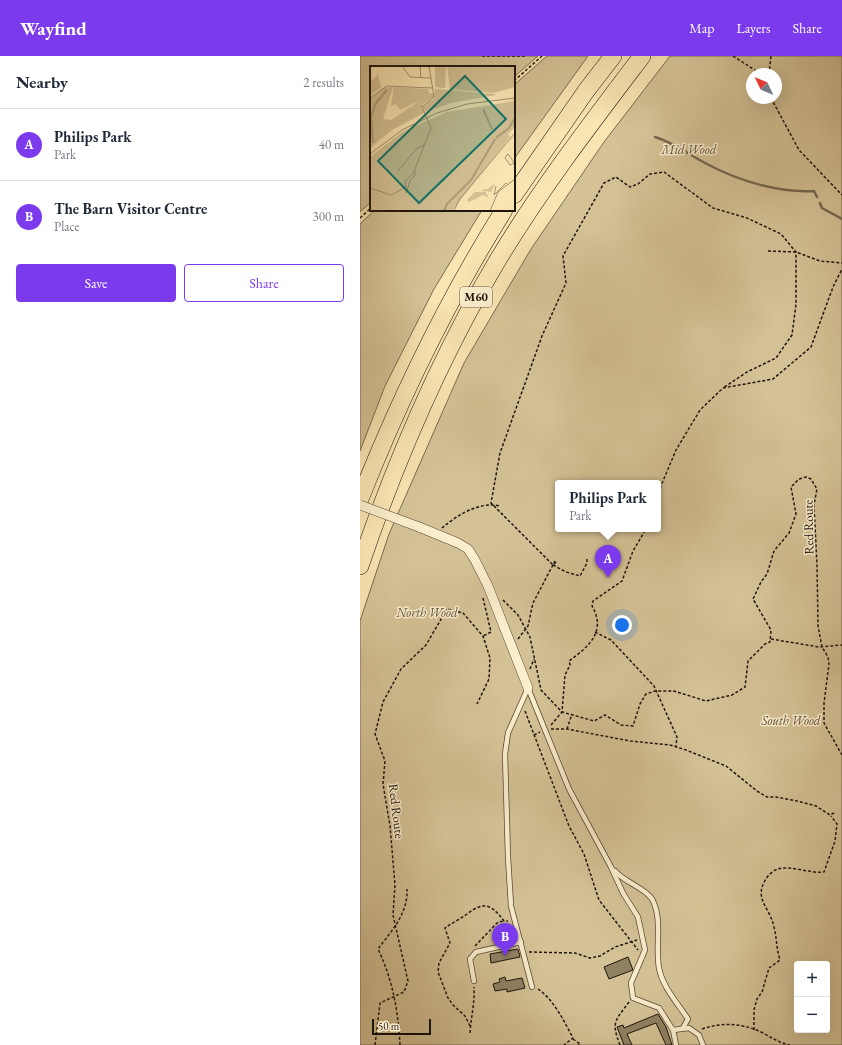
<!DOCTYPE html>
<meta charset="utf-8">
<style>
:root{--surface:#fff;--page:#f6f6f7;--text:#1f2937;--muted:#747a83;--line:#e0e1e3;--accent:#7c3aed}
body{margin:0;font-family:"EB Garamond",serif;background:var(--page);color:var(--text)}
.controls{position:absolute;right:12px;bottom:12px;display:grid;overflow:hidden;border-radius:4px;box-shadow:0 4px 16px #0002}
.controls button{width:36px;height:36px;display:grid;place-items:center;padding:0;border:0;border-bottom:1px solid var(--line);background:var(--surface);color:var(--text);font:20px sans-serif}
.compass{position:absolute;left:386px;top:12px;width:36px;height:36px;border-radius:50%;background:var(--surface);box-shadow:0 4px 16px #0002;rotate:314deg}
.scale{position:absolute;left:12px;bottom:10px;width:59px;box-sizing:border-box;padding-left:4px;border:2px solid #1e150e;border-top:0;font-size:11px;line-height:14px;white-space:nowrap;color:#1e150e;-webkit-text-stroke:3px #fbeecd;paint-order:stroke}
.you{position:absolute;left:262px;top:569px;width:14px;height:14px;margin:-10px;border:3px solid #fff;border-radius:50%;background:#1a73e8;box-shadow:0 0 0 6px #1a73e833}
.badge{display:grid;place-items:center;width:26px;height:26px;border-radius:50%;background:var(--accent);color:#fff;font-size:13px;font-weight:700}
.pin{position:absolute;translate:-50% -33px;filter:drop-shadow(0 1px 2px #0008)}
.pin::after{content:'';position:absolute;top:21px;width:14px;height:12px;background:inherit;clip-path:polygon(0 0,100% 0,50% 100%)}
.popup{position:absolute;left:195px;top:424px;width:106px;height:52px;box-sizing:border-box;display:grid;place-content:center;border-radius:4px;background:var(--surface);filter:drop-shadow(0 1px 3px #0005);font-size:13px;white-space:nowrap;color:var(--muted)}
.popup b{font-size:15px;color:var(--text)}
.popup::after{content:'';position:absolute;left:50%;top:100%;margin-left:-8px;border:8px solid transparent;border-top-color:var(--surface)}
.list{margin:0;padding:0;list-style:none}
h2{display:flex;justify-content:space-between;align-items:center;height:52px;margin:0;padding:0 16px;font-size:17px}
h2 small{font-size:13px;font-weight:400;color:var(--muted)}
.list li{display:grid;grid-template-columns:26px 1fr auto;gap:12px;align-items:center;box-sizing:border-box;height:72px;padding:0 16px;border-top:1px solid var(--line)}
.list b{display:block;font-size:15px;white-space:nowrap}
.list p{margin:0;font-size:13px;white-space:nowrap;color:var(--muted)}
.list em{font-size:13px;font-style:normal;color:var(--muted)}
.actions{display:flex;gap:8px;padding:12px 16px}
.actions a{flex:1;padding:9px 0;border:1px solid var(--accent);border-radius:4px;text-align:center;font-size:14px;color:var(--accent)}
.actions .main{background:var(--accent);color:#fff}
.map{position:relative;flex:none;width:482px;height:989px;overflow:hidden}
header{display:flex;align-items:center;gap:24px;box-sizing:border-box;height:56px;padding:0 20px;background:var(--accent);color:#fff}
header strong{font-size:19px}
nav{display:flex;gap:22px;margin-inline-start:auto;font-size:14px}
main{display:flex}
aside{flex:1;background:var(--surface)}
.map>svg:first-child{display:block}
.green{fill:#d4c296;stroke:#796c52;fill-rule:evenodd}
.lines{fill:none;stroke-linecap:round;stroke-linejoin:round}
.stream{stroke:#75674f;stroke-width:2.5}
.building{fill:#908163;stroke:#1e150e}
.lane-casing{stroke:#554937;stroke-width:6}
.street-casing{stroke:#554937;stroke-width:10}
.highway-casing{stroke:#1e150e;stroke-width:18}
.path{stroke:#1e150e;stroke-width:1.5;stroke-dasharray:3 2;stroke-linecap:butt}
.lane{stroke:#fbeecd;stroke-width:4.5}
.street{stroke:#fbeecd;stroke-width:9}
.highway{stroke:#f9e5b2;stroke-width:17}
.street-bridge-casing{stroke:#554937;stroke-width:10;stroke-linecap:butt}
.street-bridge{stroke:#fbeecd;stroke-width:9}
.labels{text-anchor:middle;stroke-width:3;stroke-linejoin:round;paint-order:stroke}
.shield{fill:#fbeecd;stroke:#605647;stroke-width:1}
.shield-label{font-size:12px;font-weight:bold;fill:#1e150e}
.park-label{font-size:13px;font-style:italic;fill:#5e523e;stroke:#fbeecd}
.street-label{font-size:13px;fill:#1e150e;stroke:#fbeecd}
.inset-river{fill:none;stroke:#af9e7a;stroke-width:2}
.inset-road{fill:none;stroke:#a19270;stroke-width:1}
.view{fill:#0f766e;fill-opacity:0.15;stroke:#0f766e;stroke-width:2}
.inset-edge{fill:none;stroke:#1e150e;stroke-width:2}
</style>
<header>
<strong>Wayfind</strong>
<nav><a>Map</a><a>Layers</a><a>Share</a></nav>
</header>
<main>
<aside>
<h2>Nearby<small>2 results</small></h2>
<ul class="list">
<li><span class="badge">A</span><div><b>Philips Park</b><p>Park</p></div><em>40 m</em></li>
<li><span class="badge">B</span><div><b>The Barn Visitor Centre</b><p>Place</p></div><em>300 m</em></li>
</ul>
<div class="actions"><a class="main">Save</a><a>Share</a></div>
</aside>
<div class="map">
<svg width="482" height="989" viewBox="0 0 482 989">
<rect width="100%" height="100%" fill="#f9e5b2"/>
<filter id="stains"><feTurbulence type="fractalNoise" baseFrequency=".005" numOctaves="4"/><feColorMatrix values="0 0 0 0 .2 0 0 0 0 .09 0 0 0 0 .02 0 0 0 .5 -.17"/></filter>
<radialGradient id="worn" r=".72"><stop offset=".6" stop-color="#630" stop-opacity="0"/><stop offset="1" stop-color="#630" stop-opacity=".3"/></radialGradient>
<g class="green">
<polygon points="0,0 178,0 154,21 154,11 11,11 11,146 0,156"/>
<polygon points="187,0 228,0 154,103 154,29"/>
<path d="M310,0h172v989h-482v-424l29,-87 75,-171 67,-114 73,-107zM392,18h24v24h-24zM198,427h100v46h-100zM437,908h30v66h-30z"/>
<polygon points="15,154 122,154 74,233 25,330 0,395 0,168"/>
</g>
<g class="lines">
<g class="stream">
<path d="M295,81c20,6 34,18 52,27 32,17 72,29 107,27l3,6"/>
<polyline points="460,147 462,152 482,163"/>
</g>
</g>
<g class="building">
<polygon points="158,893 160,901 131,907 130,898"/>
<polygon points="268,901 273,914 249,923 244,911"/>
<polygon points="145,921 146,925 162,922 165,932 147,936 147,933 135,935 133,928 140,926 139,923"/>
<polygon points="298,958 306,971 312,989 306,989 296,967 267,978 272,989 264,989 257,971 263,969 264,972"/>
</g>
<g class="lines">
<defs>
<g id="lane">
<polyline points="168,632 209,733 251,811 263,837 278,861 285,894 271,927 273,942 299,952 313,974 316,989"/>
<polyline points="168,632 148,677 145,698 148,801 151,850 172,931"/>
<path d="M255,815c9,11 30,17 37,28 11,20 3,47 7,69 3,18 19,36 29,51l-5,9"/>
<polyline points="114,925 110,903 116,896 161,886"/>
<polyline points="313,974 329,972 339,979 343,989"/>
</g>
<polyline id="street" points="59,471 98,487 108,493 115,504 128,530 168,632"/>
<g id="highway">
<polyline points="154,139 226,35 253,0"/>
<path d="M0,443c40,-101 87,-198 144,-289"/>
<path d="M0,510c36,-106 81,-211 139,-308 43,-71 93,-136 143,-202"/>
</g>
</defs>
<use href="#lane" class="lane-casing"/>
<use href="#street" class="street-casing"/>
<use href="#highway" class="highway-casing"/>
<g class="path">
<polyline points="122,0 165,0"/>
<polyline points="373,0 401,18"/>
<polyline points="409,18 411,0"/>
<polyline points="154,25 182,0"/>
<polyline points="411,42 439,94 482,139"/>
<polyline points="0,162 11,152"/>
<polyline points="408,195 436,196 460,205 482,207"/>
<polyline points="298,437 316,394 340,354 363,332 413,323 451,291 473,231 482,213"/>
<path d="M82,472c15,-13 38,-27 58,-22"/>
<polyline points="196,506 193,509 131,447 140,397 182,280 206,227 203,200 244,127 256,121 270,131 278,128 290,118 304,116 353,152 387,162 421,178 436,196 436,248 432,279 416,302 387,316 363,332"/>
<polyline points="193,509 206,516 220,520 227,507 227,501"/>
<polyline points="123,542 131,576 123,580"/>
<polyline points="143,544 158,559 170,581 181,634 202,656 234,665 245,659 261,669 273,670 280,648 286,638 295,635 314,635 346,645 372,639 385,631 388,605 405,588 410,586 411,574 393,543 401,526 407,518 414,495 429,477 436,458 431,431 439,423 446,421 451,423 457,433 454,449 457,509 458,570 462,591 468,601 469,608 464,647 464,667 482,699"/>
<polyline points="235,576 251,584 294,630 317,681 316,690"/>
<polyline points="158,583 168,570 173,547 195,505"/>
<polyline points="411,583 459,591 482,589"/>
<polyline points="170,613 174,603"/>
<polyline points="165,655 209,770 224,798 239,844 278,894"/>
<path d="M191,669l11,-13 3,-37 5,-10 -1,-4c19,-14 38,-29 23,-55l1,-5 29,-20 11,-30 13,-22"/>
<polyline points="191,673 207,673 270,685 310,689 326,694 366,710 397,735 407,741 416,741 437,745 456,750 470,759 476,756"/>
<polyline points="207,673 212,658"/>
<polyline points="174,679 180,676"/>
<polyline points="115,890 138,866 144,865"/>
<polyline points="169,896 215,897 230,902 240,900 255,891 277,884"/>
<path d="M178,933c16,11 26,32 35,49l-9,7"/>
<path d="M110,970l-5,-10 -12,-11 -5,-7 -10,-26 1,-9 11,-20 -5,-15c7,-5 15,-9 22,-14 17,-13 24,-10 37,7h4"/>
<path d="M342,973c20,-7 39,-6 59,3 10,5 18,11 29,13"/>
<path d="M394,974v-20l3,-11 5,-7 7,-24 11,-8c-4,-13 -3,-21 -6,-33 -4,-20 -21,-28 -8,-48 2,-4 8,-9 12,-10 13,-4 32,5 46,3l11,-31 2,-17 -6,-8"/>
<path d="M110,977c1,-16 5,-31 4,-46"/>
<polyline points="213,983 220,988 218,989"/>
<polyline points="15,989 20,947 44,936 48,925 33,859 35,829 30,770 23,728 25,705 15,678 23,646 41,613 66,589 87,553 103,557 123,580 130,602 129,623 117,648"/>
<path d="M40,989c-2,-35 -7,-64 -22,-96 14,-19 30,-35 29,-60"/>
<path d="M260,989c-9,-23 -5,-24 9,-43"/>
</g>
<use href="#lane" class="lane"/>
<use href="#street" class="street"/>
<use href="#highway" class="highway"/>
<defs>
<polyline id="street-bridge" points="0,449 59,471"/>
</defs>
<use href="#street-bridge" class="street-bridge-casing"/>
<use href="#street-bridge" class="street-bridge"/>
</g>
<g class="labels">
<rect class="shield" x="100" y="231" width="32" height="20" rx="3"/>
<g class="shield-label">
<text x="116" y="245">M60</text>
</g>
<g class="park-label">
<text x="329" y="98">Mid Wood</text>
<text x="67" y="561">North Wood</text>
<text x="431" y="669">South Wood</text>
</g>
<g class="street-label">
<text transform="translate(448 471) rotate(-91)" y="5">Red Route</text>
<text transform="translate(37 755) rotate(83)" y="5">Red Route</text>
</g>
</g>
<g transform="translate(10 10)">
<rect width="145" height="145" fill="#f9e5b2"/>
<path d="M77,0h68v21l-21,6 -44,-4zM65,1h11l-1,21 -10,-1zM8,8l3,13 -11,9v-18l3,2zM23,21l-10,32 8,1 30,-20 -21,10 -4,-6 -5,2 3,-19 34,2 1,4h4l1,4 -11,7 1,9 -32,17 -22,18v-49l12,-11zM65,23l59,5 2,1 -45,8 -26,9 -2,-6 11,-7zM145,35v26l-7,7 2,3 -58,74h-82v-54l32,-25 45,-20zM125,117l-4,9 -6,-1 4,7 -6,-3 -14,7 -2,-2 8,-8h10l-4,-2 7,-1z" fill="#d4c296"/>
<path class="inset-river" d="M113,43l9,20M126,72l13,-10 6,-10M3,77l-2,-26 5,-14 11,-13M74,145l3,-7 24,-24 24,-41"/>
<path class="inset-road" d="M32,0l8,11 21,1M50,0l1,12M0,32l17,-12 45,2M0,88l32,-24 35,-17 30,-9 48,-6M144,97l-4,2 -5,-7 2,-3 1,-1 3,4 4,6M28,105l18,-22 8,-4M126,120l-2,9 12,-12 2,2M36,121l-1,-6 8,-7 18,-46 -9,-21 12,-10 -5,-31M0,122l21,7 15,-8M36,127l4,-12 5,-6v-6M84,145l5,-11 56,-67M120,145l8,-19 17,-13"/>
<path class="view" d="M95,10l41,43 -87,84 -41,-42z"/>
<rect width="145" height="145" class="inset-edge"/>
</g>
<rect width="100%" height="100%" filter="url(#stains)"/>
<rect width="100%" height="100%" fill="url(#worn)"/>
</svg>
<div class="controls">
<button>+</button>
<button>−</button>
</div>
<svg class="compass" viewBox="-18 -18 36 36"><path d="M0-13l5 13h-10z" fill="#e53935"/><path d="M0 13l5-13h-10z" fill="#747a83"/></svg>
<div class="scale">50 m</div>
<div class="you"></div>
<div class="pin badge" style="left:248px;top:522px">A</div>
<div class="popup"><b>Philips Park</b>Park</div>
<div class="pin badge" style="left:145px;top:900px">B</div>
</div>
</main>
